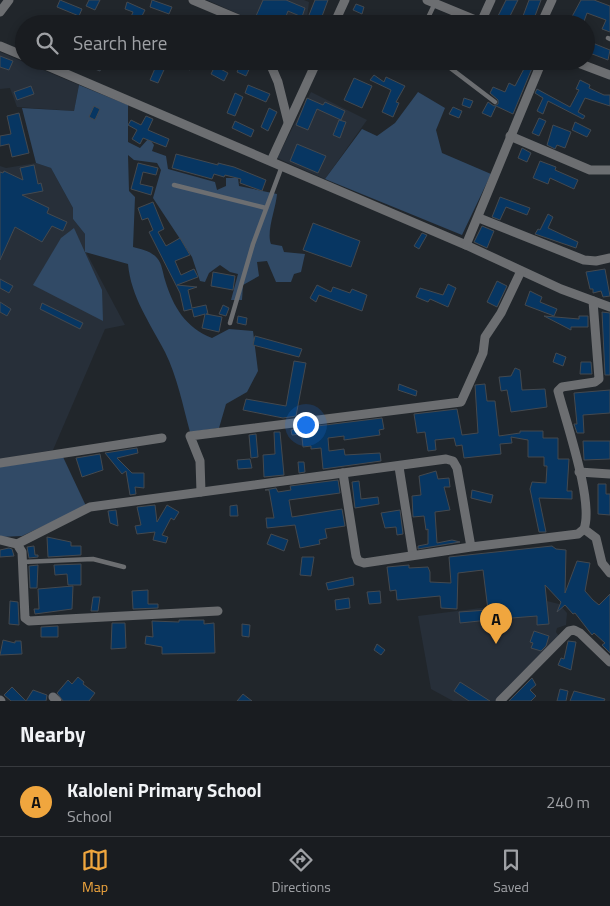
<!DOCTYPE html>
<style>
:root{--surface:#191c20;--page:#222529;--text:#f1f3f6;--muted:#9fa1a5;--line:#373a3e;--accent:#f0a63e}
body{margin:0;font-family:"Titillium Web",sans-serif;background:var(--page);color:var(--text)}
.you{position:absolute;left:305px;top:424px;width:18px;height:18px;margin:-12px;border:4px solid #fff;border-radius:50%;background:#1a73e8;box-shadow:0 0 0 8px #1a73e833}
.badge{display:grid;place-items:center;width:32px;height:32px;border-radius:50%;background:var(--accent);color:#111;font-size:16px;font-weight:700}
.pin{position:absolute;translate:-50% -41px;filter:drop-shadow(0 1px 2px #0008)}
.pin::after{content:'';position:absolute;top:26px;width:18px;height:15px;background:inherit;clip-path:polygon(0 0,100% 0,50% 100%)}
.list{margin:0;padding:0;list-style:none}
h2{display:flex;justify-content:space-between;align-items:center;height:65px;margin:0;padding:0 20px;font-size:21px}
h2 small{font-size:16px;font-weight:400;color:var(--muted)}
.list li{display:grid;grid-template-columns:32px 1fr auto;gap:15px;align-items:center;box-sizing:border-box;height:70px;padding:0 20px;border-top:1px solid var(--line)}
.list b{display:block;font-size:19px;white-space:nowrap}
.list p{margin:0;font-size:16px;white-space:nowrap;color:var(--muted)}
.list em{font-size:16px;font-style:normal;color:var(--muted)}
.icon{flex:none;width:28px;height:28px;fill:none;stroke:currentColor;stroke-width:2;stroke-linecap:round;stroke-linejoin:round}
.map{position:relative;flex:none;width:610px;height:701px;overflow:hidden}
.search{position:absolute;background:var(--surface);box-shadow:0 2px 8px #0003;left:15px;right:15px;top:15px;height:55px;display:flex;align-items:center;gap:12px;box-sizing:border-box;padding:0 18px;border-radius:28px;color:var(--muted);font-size:19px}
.sheet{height:135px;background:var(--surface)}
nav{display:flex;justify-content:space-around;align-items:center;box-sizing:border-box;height:70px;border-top:1px solid var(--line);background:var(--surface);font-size:14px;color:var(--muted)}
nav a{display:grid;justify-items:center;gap:2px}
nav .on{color:var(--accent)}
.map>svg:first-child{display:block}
.built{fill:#272f39}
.green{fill:#314a66}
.building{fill:#073662;stroke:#44494f}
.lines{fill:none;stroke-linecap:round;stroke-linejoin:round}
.lane{stroke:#6c6e71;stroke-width:4.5}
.street{stroke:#6c6e71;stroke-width:9}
</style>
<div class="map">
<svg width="610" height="701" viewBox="0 0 610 701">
<rect width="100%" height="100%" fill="#21262b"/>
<g class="built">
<polygon points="207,0 304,0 309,2 307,18 321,24 261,24"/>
<polygon points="0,52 79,85 74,111 17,107 10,88 0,89"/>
<polygon points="311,92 367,120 325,179 277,158"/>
<polygon points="36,163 51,168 73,208 73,219 85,234 86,252 125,325 105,329 53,450 0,459 0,166 6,168"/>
<polygon points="543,600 559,604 567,613 566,625 557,628 556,632 559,636 495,701 453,701 431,689 418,616"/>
</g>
<g class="green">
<path d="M79,85l49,20v37l12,6 9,-10 5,7 -2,6 14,5 2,13 47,13 2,8 9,-4v-8h12l1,8 38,8c-1,14 -11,38 -6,50l11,2 2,6 21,2 -4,18 -7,2 -3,8h-15l-9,-21 -10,1 2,14 -16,9 -1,15h-11l7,-26 -8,-2 -10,-7 -11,8 -4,9 -5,-1 -8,-24 -39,-59 8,-28 -4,-7 -23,-3 -6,-5 1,36 6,6 -2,50c8,2 18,4 24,11 5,5 6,16 8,22 8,27 21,48 47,58l17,-9 24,2 5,40 -11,21 -21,12 -7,24 -29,4c-7,-26 -13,-56 -25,-80 -15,-29 -34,-55 -37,-88l-43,-12v-18l-12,-15v-11l-22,-40 -15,-5 -14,-55 52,3z"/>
<polygon points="418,92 445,108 436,130 442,153 491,174 462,235 325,179 362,129 377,136 395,123"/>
<polygon points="74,228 102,290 103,321 33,285 61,238"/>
<polygon points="63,457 86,506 22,536 0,537 0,467"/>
</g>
<g class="building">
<polygon points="60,0 82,9 79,16 57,7"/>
<polygon points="89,0 100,0 95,10 86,6"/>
<polygon points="152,0 172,7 169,14 150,7"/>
<polygon points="263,0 286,0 305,8 302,17 288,11 283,24 276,24 256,16"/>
<polygon points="315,0 328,0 321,19 309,15"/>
<polygon points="506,0 518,0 508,20 498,16"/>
<polygon points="529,0 541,0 532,24 520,24"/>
<polygon points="581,0 594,0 610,6 610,32 602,29 606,20 587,13 583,24 568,24"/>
<polygon points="127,2 145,10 138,24 128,24 133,12 125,9"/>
<polygon points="356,4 364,7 362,14 353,10"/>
<polygon points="386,16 392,19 389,24 382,24"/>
<polygon points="439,17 458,22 457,24 438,24"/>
<polygon points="590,42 610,50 608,60 587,52"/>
<polygon points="0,56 13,61 9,70 0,67"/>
<polygon points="97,61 103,64 100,71 77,62"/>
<polygon points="146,61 168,61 158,83 150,80 156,66"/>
<polygon points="172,61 195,61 190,70"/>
<polygon points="242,61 253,61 246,76 237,72"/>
<polygon points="527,63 533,66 513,114 496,106 491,117 482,113 488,102 494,106 498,104 498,100 490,93 493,87 505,92 509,83 515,86"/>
<polygon points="215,66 228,73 224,81 211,74"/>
<polygon points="374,75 384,82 386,77 405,86 396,102 399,103 393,117 382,112 391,90 370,80"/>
<polygon points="354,78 372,86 362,108 344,100"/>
<polygon points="580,80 590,85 589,88 604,95 610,95 610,106 585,98 578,112 585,116 583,119 548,101 543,114 537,111 543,98 535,93 537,89 570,107 579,90 576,89"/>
<polygon points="248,85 270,94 266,102 245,93"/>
<polygon points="31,86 34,94 17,100 14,92"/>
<polygon points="235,93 243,97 235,116 227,113"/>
<polygon points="307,98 323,105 325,102 345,111 341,120 317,109 308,130 296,125"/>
<polygon points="464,98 473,101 470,108 462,105"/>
<polygon points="94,106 100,109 95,120 89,117"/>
<polygon points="453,107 462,111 459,118 449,114"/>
<polygon points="269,108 277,112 268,131 261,127"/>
<polygon points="19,113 29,153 12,157 9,144 0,146 0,136 11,134 7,116"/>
<polygon points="146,116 153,119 148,130 169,139 166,147 143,138 140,144 132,139 137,130 128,125 131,120 141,125"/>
<polygon points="539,118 546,121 539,136 532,133"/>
<polygon points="339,120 346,122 340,138 333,135"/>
<polygon points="235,121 254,130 251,137 232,128"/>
<polygon points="575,122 591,130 587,137 572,130"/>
<polygon points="553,125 571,132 565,148 557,145 555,149 547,145"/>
<polygon points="297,144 326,156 318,173 290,161"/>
<polygon points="522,148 531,153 527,162 518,158"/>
<polygon points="176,154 218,165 218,163 234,167 266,180 262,191 240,183 241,179 225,175 224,177 214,174 212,179 172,168"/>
<polygon points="540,161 556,167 555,170 578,180 574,189 550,178 548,184 533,178"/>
<polygon points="138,163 158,168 156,175 143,172 140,184 153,187 151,195 131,189"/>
<polygon points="34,165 38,184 41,183 43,191 22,195 49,208 47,213 67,222 63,231 52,226 42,242 15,227 0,260 0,172 3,173 4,171 23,180 20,168"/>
<polygon points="500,197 530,208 527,215 506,207 500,220 492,217"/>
<polygon points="153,202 164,229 158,232 166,246 180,238 190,255 175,261 181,275 194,269 198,277 177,285 197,287 188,290 192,308 206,305 208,314 206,314 222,317 219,332 202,328 205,314 194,317 192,309 184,311 180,293 149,232 153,230 148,218 142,220 138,208"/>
<polygon points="548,214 553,217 548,228 578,242 576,248 535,234 538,229 540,230"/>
<polygon points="313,223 360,241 351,267 303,250"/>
<polygon points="482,226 494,231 487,248 474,242"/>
<polygon points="422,233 427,235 419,249 414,246"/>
<polygon points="605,269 610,296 603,297 601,291 593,293 593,289 590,289 586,272"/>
<polygon points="213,272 235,276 233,290 211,286"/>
<polygon points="0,279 13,286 9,293 0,288"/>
<polygon points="497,281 507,286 497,307 487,302"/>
<polygon points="448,284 456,288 448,307 430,299 428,302 416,297 420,288 443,295"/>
<polygon points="317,285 331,292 333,287 350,293 352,289 367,295 362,311 319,295 316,302 310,298"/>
<polygon points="530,291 542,297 540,302 557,309 554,316 525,305"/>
<polygon points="0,302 11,309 7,316 0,312"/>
<polygon points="42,303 83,323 80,329 40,309"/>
<polygon points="223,305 229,308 226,316 219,314"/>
<polygon points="602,312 610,313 610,375 605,375"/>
<polygon points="238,316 247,318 246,325 237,323"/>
<polygon points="544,316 579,319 579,316 588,316 588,327 571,327 571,330"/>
<polygon points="255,336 302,349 299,357 253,345"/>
<polygon points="556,353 566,357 563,366 553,362"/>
<polygon points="294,361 306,363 296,416 283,418 243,410 246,399 286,406"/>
<polygon points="581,362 591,362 592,374 580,374"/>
<polygon points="515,368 520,370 522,390 545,389 547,407 511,412 507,390 501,391 499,377 511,376"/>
<polygon points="399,384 417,391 416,396 398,390"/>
<polygon points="485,384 487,401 495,401 499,436 520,433 520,431 543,431 543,438 558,438 558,459 569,459 567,491 572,491 572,499 539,498 546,532 539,532 530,489 532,482 546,483 547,466 544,466 544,457 528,457 528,440 511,437 512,443 500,444 501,454 464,458 462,445 456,446 454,438 435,440 436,450 428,451 425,432 417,433 414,414 457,409 462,435 478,433 475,385"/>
<polygon points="610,390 610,413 583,415 584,433 577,433 574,424 577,424 574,393"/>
<polygon points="382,418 384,429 379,430 380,435 344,440 344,436 328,438 329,451 344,449 345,455 380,453 381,461 323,469 321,448 311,449 311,446 303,447 301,428"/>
<polygon points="301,428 302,434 292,435 291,430"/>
<polygon points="274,432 280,432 284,475 264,477 263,455 275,454"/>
<polygon points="256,434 258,457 251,458 249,435"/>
<polygon points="583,441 610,441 610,459 584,460"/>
<polygon points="137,448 138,453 117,458 132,473 144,473 144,488 135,487 136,494 130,495 126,471 122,474 105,453"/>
<polygon points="100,454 103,470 82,477 76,458"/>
<polygon points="250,459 252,468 238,469 237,460"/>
<polygon points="298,462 304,462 305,472 299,473"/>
<polygon points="436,471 438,479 449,478 450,487 444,487 450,510 435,512 437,543 452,540 460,542 418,549 418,546 428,544 428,529 426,530 424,516 413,517 412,496 421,495 419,476"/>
<polygon points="338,480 340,493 289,500 292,517 342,509 345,526 325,529 327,538 319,540 320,544 300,548 295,525 267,528 266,518 274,518 269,490 265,490 276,488 278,492 291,490 290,486"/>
<polygon points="359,481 361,499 378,497 379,504 355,508 352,482"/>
<polygon points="598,484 606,484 606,494 610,494 610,515 598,514"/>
<polygon points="472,490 493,495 491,503 471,498"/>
<polygon points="155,505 157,522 167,505 179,512 174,520 171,518 162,535 168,537 166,543 153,540 155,532 137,534 135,526 141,525 137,507"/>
<polygon points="237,505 238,516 230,516 230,506"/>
<polygon points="116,510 118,526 110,523 108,511"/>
<polygon points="400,510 403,534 397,535 396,527 385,528 381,513"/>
<polygon points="271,534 288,540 284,551 267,544"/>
<polygon points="47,537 71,542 71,546 81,546 81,555 48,557"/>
<polygon points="34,546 35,555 38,555 38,557 29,558 27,547"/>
<polygon points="552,546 556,549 566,550 565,593 577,561 590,563 585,591 593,600 599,605 610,594 610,653 602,645 605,643 594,633 592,635 575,613 573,614 565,605 557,612 561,602 545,585 549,624 537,625 537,616 499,619 500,629 490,629 489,620 460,623 459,612 488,610 483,570 458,573 457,609 441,608 440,596 397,600 396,590 390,591 387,567 409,565 409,568 428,567 430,572 430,582 451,583 449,557"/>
<polygon points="9,548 12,549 14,556 0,557 0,550"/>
<polygon points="302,557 314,557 311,576 300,575"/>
<polygon points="81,564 81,585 68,585 67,574 55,575 54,565"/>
<polygon points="38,565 37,588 30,588 29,566"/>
<polygon points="353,577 354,585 328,590 326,583"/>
<polygon points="73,586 72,609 35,614 34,609 39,609 38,589"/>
<polygon points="148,590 148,604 158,604 158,608 133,609 132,591"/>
<polygon points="380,591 381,603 369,604 367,592"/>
<polygon points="93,597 100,597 98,611 91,611"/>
<polygon points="349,598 350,608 336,610 335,600"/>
<polygon points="10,601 18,602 19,625 9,624"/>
<polygon points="179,620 204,620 204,624 214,623 215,653 162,654 162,647 145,644 146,636 153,637 152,621 179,622"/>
<polygon points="112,623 125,623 126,648 111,649"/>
<polygon points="242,624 250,625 249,637 242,636"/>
<polygon points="58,626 58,637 41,637 41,627"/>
<polygon points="534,631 549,636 546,646 541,651 531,648 533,643 530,642"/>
<polygon points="3,640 15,643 15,641 21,641 22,654 0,655"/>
<polygon points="568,641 576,642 571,670 558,665 561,658 564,659"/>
<polygon points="377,644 385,650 381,655 374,650"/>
<polygon points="78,677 84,682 83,684 95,693 89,701 63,701 57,693 68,680 72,684"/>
<polygon points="532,678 536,685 530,690 536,696 531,701 509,701"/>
<polygon points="460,682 490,701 469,701 454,691"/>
<polygon points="12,687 26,701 33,690 47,695 46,701 11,701 4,695"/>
<polygon points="560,689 568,691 566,701 557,701"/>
<polygon points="574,691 605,699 604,701 570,701"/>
<polygon points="243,694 252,701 237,701"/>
</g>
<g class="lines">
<g class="lane">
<polyline points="425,24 435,3"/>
<polyline points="608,38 610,39"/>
<polyline points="441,61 495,102"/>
<polyline points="174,185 266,208"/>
<polyline points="230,323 253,244 282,166"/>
<polyline points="22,562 93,559 124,567"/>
</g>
<g class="street">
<polyline points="193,0 250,24"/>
<polyline points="427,0 485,24"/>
<polyline points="0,12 9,0"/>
<polyline points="481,22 491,0"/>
<polyline points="334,24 345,0"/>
<polyline points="541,24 552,0"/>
<polyline points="0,46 24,56"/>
<polyline points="36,61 466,245 561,289 610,307"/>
<polyline points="269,61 278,82 288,122"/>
<polyline points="573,61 610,75"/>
<polyline points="510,136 590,170 610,170"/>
<polyline points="271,161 317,61"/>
<polyline points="479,218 584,260 596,261 610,258"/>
<polyline points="466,245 542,61"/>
<polyline points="0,463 162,438"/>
<polyline points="399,467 413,555"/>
<polyline points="579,472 610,474"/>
<polyline points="201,492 200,461 190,436 461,402 483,353 485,337 501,313 521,271"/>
<polyline points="584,529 596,538 602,563 610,573"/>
<polyline points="0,540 17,544 22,552 25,618 29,621 218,611"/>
<polyline points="17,544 90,507 343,473"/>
<path d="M471,547l-14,-79 -4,-7 -7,-2 -103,14 13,83 2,5 6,2 107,-16 107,-13 6,-5c10,-27 -18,-107 -26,-138l4,-4 33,-5 4,-3 -6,-78"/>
<polyline points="53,697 57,701"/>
<polyline points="0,700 1,701"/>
<polyline points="500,701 569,631 574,630 580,633 610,662"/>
</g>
</g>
</svg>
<div class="you"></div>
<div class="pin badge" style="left:496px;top:644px">A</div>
<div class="search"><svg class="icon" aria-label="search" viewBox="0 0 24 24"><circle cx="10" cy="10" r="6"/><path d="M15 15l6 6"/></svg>Search here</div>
</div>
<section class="sheet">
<h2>Nearby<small></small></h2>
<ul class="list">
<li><span class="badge">A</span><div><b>Kaloleni Primary School</b><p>School</p></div><em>240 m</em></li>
</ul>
</section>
<nav>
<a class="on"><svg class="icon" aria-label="map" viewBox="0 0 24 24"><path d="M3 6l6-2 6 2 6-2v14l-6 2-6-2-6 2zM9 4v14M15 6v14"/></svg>Map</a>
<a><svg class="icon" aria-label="directions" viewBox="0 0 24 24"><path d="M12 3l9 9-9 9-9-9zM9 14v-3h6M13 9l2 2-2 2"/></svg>Directions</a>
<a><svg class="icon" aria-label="saved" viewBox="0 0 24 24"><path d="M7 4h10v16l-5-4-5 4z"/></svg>Saved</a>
</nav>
